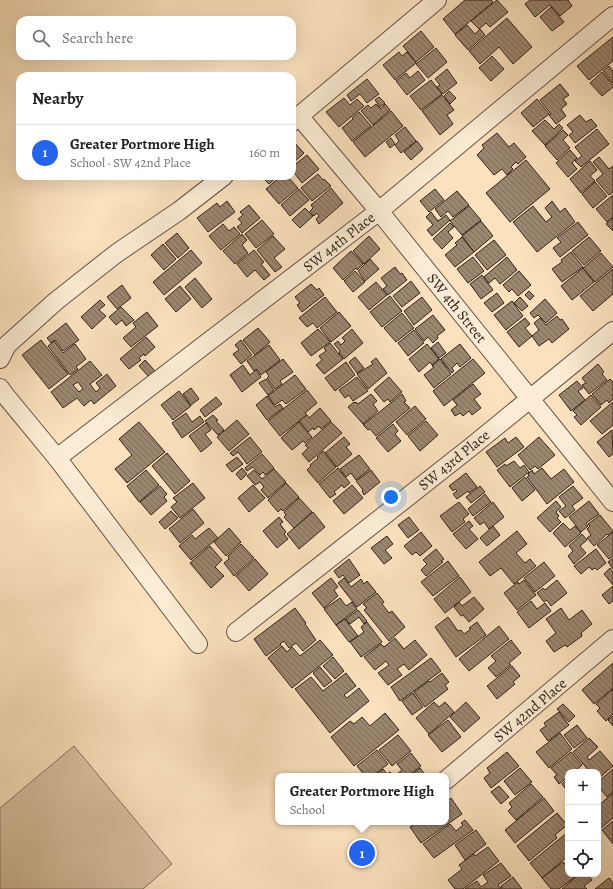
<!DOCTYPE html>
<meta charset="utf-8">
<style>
:root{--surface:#fff;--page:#f2f2f2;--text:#222;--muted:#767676;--line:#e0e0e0;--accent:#2563eb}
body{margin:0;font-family:Alegreya,serif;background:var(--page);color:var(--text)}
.controls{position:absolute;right:12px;bottom:12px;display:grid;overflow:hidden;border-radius:8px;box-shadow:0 4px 16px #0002}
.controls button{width:36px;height:36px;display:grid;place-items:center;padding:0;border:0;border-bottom:1px solid var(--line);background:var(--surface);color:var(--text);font:20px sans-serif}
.you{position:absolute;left:391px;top:497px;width:14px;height:14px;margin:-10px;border:3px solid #fff;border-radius:50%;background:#1a73e8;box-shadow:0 0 0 6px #1a73e833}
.badge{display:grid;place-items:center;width:26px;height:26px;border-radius:50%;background:var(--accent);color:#fff;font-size:13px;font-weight:700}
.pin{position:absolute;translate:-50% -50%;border:2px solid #fff;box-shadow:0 1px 4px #0006}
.popup{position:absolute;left:275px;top:773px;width:174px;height:52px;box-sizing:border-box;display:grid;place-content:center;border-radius:8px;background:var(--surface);filter:drop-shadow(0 1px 3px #0005);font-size:13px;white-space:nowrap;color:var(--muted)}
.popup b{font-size:15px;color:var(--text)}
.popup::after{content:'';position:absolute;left:50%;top:100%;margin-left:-8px;border:8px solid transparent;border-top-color:var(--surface)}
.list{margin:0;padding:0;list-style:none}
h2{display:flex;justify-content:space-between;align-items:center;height:52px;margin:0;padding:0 16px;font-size:17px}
h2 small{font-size:13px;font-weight:400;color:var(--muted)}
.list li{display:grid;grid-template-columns:26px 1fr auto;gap:12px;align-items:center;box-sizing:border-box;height:56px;padding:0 16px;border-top:1px solid var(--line)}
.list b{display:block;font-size:15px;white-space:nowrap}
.list p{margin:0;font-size:13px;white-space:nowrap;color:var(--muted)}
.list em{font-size:13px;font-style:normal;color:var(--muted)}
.icon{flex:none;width:22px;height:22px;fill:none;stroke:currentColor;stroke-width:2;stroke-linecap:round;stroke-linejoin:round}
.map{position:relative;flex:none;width:613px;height:889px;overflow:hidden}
.search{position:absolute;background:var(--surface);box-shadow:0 4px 16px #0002;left:16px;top:16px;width:280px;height:44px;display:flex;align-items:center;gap:10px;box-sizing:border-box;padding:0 14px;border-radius:12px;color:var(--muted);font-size:15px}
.panel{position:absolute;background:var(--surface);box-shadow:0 4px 16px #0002;left:16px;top:72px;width:280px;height:108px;border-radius:12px}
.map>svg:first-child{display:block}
.park{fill:#d9c1a2;stroke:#86725e}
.building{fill:url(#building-back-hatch);stroke:#34231b;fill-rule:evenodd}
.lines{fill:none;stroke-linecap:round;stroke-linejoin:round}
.minor-casing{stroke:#665244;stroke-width:20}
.minor{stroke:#fcecd5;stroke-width:18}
.labels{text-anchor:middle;stroke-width:3;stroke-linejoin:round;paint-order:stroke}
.street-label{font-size:15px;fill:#34231b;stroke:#fcecd5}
</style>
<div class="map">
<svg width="613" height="889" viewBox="0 0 613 889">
<defs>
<pattern id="building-back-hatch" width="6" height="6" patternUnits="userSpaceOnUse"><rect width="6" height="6" fill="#9b8670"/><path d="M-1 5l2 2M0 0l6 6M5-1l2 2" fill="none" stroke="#7f6d5b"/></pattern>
</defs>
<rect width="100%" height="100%" fill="#fbe1be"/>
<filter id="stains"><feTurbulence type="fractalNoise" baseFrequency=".005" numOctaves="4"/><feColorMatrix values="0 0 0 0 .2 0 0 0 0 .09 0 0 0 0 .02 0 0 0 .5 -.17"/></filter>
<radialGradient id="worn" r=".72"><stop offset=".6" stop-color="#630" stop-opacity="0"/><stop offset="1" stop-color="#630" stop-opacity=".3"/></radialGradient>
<polygon class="park" points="74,746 172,864 143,889 0,889 0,808"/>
<g class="building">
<polygon points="465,0 491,0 493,2 455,34 443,19"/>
<polygon points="497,0 508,12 490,27 486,23 479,29 471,21"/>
<polygon points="530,0 568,0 572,6 560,16 550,5 535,17 525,4"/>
<polygon points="551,7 564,22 552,31 540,17"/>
<polygon points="507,18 532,47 513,64 499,47 480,64 469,51"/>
<polygon points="467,25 475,34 480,29 485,35 468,50 455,35"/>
<polygon points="421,31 434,47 416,62 403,46"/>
<polygon points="613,37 613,61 589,80 577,66"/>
<polygon points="436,48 447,62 428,78 416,64"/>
<polygon points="399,52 402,56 407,52 416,63 395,80 383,65"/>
<polygon points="492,56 504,69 491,81 479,68"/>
<polygon points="609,66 613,71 613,83 603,71"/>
<polygon points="447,69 457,83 443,94 437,87 440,85 435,79"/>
<polygon points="418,71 425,80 407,95 396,81 406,73 410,78"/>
<polygon points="602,72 613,85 613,87 602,96 590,83"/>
<polygon points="367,79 379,94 367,103 360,94 351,101 347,95"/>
<polygon points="431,80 442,94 421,110 410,96"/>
<polygon points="560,84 569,95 563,99 567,104 561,109 566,116 556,124 549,115 551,114 540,100"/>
<polygon points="449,91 456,98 450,104 444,96"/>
<polygon points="442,95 454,110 447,115 453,124 440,135 422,111"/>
<polygon points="379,97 385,103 380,107 375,100"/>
<polygon points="344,98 350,105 357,99 364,106 339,127 326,112"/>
<polygon points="537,99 549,114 533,127 521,113"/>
<polygon points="376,104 381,109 385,104 390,110 373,125 361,111 368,105 371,108"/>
<polygon points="391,111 403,126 365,157 353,142"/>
<polygon points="359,112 371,126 352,141 342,128 353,119 352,118"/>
<polygon points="580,115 586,122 591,119 597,126 575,143 569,135 573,132 567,125"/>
<polygon points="545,120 554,129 559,124 563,128 545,145 532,131"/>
<polygon points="405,127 416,141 401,153 395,145 399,141 395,135"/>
<polygon points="597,129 609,144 581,167 575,161 582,156 575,147"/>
<polygon points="563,130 568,135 563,140 570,148 557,160 545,146"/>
<polygon points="497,133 509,147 514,143 526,157 518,164 516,162 511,167 513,169 507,175 502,169 494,175 477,155 484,148 482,145"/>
<polygon points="391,138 395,144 390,148 386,142"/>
<polygon points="292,141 293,141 304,153 292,164"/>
<polygon points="417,141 423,149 411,160 404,152"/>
<polygon points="570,150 577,158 572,163 577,169 568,177 556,163"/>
<polygon points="307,155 319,169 302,183 292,170 292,167"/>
<polygon points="599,157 609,169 613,166 613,192 609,195 596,180 603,174 593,162"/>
<polygon points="526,160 550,189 510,222 486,193"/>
<polygon points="590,161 597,170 590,176 595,181 581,193 570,179"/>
<polygon points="318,174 323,180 324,179 331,186 312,201 301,188"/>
<polygon points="261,176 278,176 269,184"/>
<polygon points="281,176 287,176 298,188 279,204 266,189"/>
<polygon points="595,182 607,196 593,208 582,194"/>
<polygon points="331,188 343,203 319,224 316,219 319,216 317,213 314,216 310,211 313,208 311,205"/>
<polygon points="299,189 309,200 290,216 281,205"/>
<polygon points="435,189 444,200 429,212 420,201"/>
<polygon points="457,191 469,205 453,217 448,211 441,217 435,209"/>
<polygon points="613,195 613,217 607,222 596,209"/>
<polygon points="227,201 235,212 208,232 197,218 217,203 220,207"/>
<polygon points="552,201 560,212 565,208 575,222 537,252 513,222 533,206 546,222 552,217 545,208"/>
<polygon points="249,205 260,218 242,233 237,227 242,223 238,219 243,215 240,212"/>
<polygon points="469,206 481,220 462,235 450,221"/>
<polygon points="305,208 313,216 300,228 292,220"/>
<polygon points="431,212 438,221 446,215 450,220 432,236 427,230 433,225 426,217"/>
<polygon points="613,218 613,231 606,224"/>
<polygon points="262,220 274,234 256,248 245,234"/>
<polygon points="481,221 493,236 474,252 462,236"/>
<polygon points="578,222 588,235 560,257 553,248 561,242 557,238"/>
<polygon points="450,223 454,227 448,232 453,238 442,249 433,239"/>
<polygon points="223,224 229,231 234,227 240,234 221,250 209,236"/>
<polygon points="177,233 189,248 178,258 165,243"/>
<polygon points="242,234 247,240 242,245 248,253 235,264 223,251"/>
<polygon points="273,236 285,249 274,258 282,267 275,272 257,250"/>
<polygon points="369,236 380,249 364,264 353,251"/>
<polygon points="462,237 474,252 455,267 445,255 457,245 455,243"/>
<polygon points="589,237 601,251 584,265 572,251"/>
<polygon points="494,240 506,255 487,270 475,255"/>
<polygon points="163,244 176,259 164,270 151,255"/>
<polygon points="191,250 202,263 164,295 153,282"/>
<polygon points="254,250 264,262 261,264 270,275 264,280 255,270 247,277 237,264"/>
<polygon points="351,251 363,264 357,270 356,268 343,280 333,268"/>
<polygon points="571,252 583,267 562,282 552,269 562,262 561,260"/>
<polygon points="601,253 613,267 595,282 583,268"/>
<polygon points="473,257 484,271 468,283 457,269"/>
<polygon points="507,257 517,270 500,284 495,278 489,283 484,277"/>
<polygon points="370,259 379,269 365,281 358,271"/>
<polygon points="395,267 400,274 402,273 407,280 388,295 383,289 387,286 381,278"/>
<polygon points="583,268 594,282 572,300 561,286"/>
<polygon points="613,269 613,294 593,311 580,296"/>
<polygon points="355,271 365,282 353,292 344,281"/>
<polygon points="519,271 531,285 518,296 512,289 509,292 503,285"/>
<polygon points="482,275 493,290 481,299 470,284"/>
<polygon points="195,278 212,299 202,308 185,287"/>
<polygon points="411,281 420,293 402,307 393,296"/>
<polygon points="376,282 387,295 369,310 358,297"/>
<polygon points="311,284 317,290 319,288 324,295 302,312 297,305 300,303 295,297"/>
<polygon points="122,285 131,298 117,309 107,297"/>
<polygon points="180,286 191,299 176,312 165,299"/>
<polygon points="529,291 534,296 530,300 525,295"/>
<polygon points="497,293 504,303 492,312 484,303"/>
<polygon points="390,296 402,311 382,327 370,312"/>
<polygon points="325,297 337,312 317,328 313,323 307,327 299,318"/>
<polygon points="422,297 432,310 414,325 404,311"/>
<polygon points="520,297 528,306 522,311 514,303"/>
<polygon points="545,299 557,313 546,323 538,315 534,318 530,313"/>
<polygon points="100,300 105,305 99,310 106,316 92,329 81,317"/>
<polygon points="512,301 523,316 506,330 494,315"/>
<polygon points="121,307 134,320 126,326 122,320 116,325 109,317"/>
<polygon points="147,312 158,326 131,347 123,338 136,327 133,323"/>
<polygon points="339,312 351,326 331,342 320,328"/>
<polygon points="402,313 414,328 396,342 384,328"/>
<polygon points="433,315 445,330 437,336 438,338 433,343 428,337 424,341 415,329"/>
<polygon points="557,316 560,320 562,319 569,329 552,343 549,339 539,346 532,336 539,330 534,323 540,318 546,325"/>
<polygon points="525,318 530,324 525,328 532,336 519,347 507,332"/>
<polygon points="66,323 79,340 63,351 55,340 51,343 47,338"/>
<polygon points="258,328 270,342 255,355 243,340"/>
<polygon points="318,329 330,342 311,356 301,343"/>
<polygon points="352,329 363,343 344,359 339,353 340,351 334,344 338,341 341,345 345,341 342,338"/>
<polygon points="414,330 424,343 408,356 398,343"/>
<polygon points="146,337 155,347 145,356 144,354 139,358 141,360 129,369 120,359"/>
<polygon points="41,340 68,374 49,389 22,355"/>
<polygon points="241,340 252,355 241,364 233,354 239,350 235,345"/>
<polygon points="54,341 63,353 75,344 86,359 76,367 78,369 70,375 48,346"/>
<polygon points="438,342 446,353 439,358 431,348"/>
<polygon points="330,343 343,359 324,374 316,365 322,360 319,356 326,351 324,348"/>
<polygon points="427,344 439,359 432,365 430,362 419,372 409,359"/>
<polygon points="460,344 471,358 460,367 457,363 452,368 454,371 452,373 441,359"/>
<polygon points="269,345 280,360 261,375 257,369 254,371 247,361"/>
<polygon points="355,357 364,368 357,373 349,362"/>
<polygon points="376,358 387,373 368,389 357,374 373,364 371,362"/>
<polygon points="283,359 293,372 280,381 282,384 275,389 267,378 269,376 266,372"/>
<polygon points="440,359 451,374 434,388 424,375 434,367 432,366"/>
<polygon points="473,359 485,373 444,406 433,391"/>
<polygon points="145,360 155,371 149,377 139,366"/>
<path d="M90,361l12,14 -12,9 6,8 4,-4 -4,-5 11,-9 9,12 -22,18 -3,-4 -7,6 -7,-8 -14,10 -12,-16zM78,382l5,7 -4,3 -6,-7z"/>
<polygon points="346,362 355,375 335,391 325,378"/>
<polygon points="598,364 604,372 602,374 607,380 589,394 582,385 586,383 582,378"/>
<polygon points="243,365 250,375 256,370 261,377 242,392 230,375"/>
<polygon points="295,375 306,389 286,404 282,400 275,405 268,396"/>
<polygon points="357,377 368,391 353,401 349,395 345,398 339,390"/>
<polygon points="389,377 402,392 390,402 388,399 384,402 374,390"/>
<polygon points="266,379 274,390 268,395 259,383"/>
<polygon points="610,379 613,382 613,399 609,403 607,400 601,405 592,394"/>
<polygon points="577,381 583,388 578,391 585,400 571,411 559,395"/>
<polygon points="473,384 481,394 474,399 481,408 472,415 469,411 463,416 460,413 455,416 451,410 457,405 453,400"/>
<polygon points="191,388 199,399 191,405 183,394"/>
<polygon points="307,390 317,403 305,413 307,415 280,436 268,421"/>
<polygon points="179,391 191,406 173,420 161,405"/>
<polygon points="371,394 377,401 373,404 378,411 363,424 348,407 354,402 355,403 356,402 358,404"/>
<polygon points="402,394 406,401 404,402 410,408 376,436 370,429 368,430 363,425"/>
<polygon points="591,395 601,407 581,425 574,417 577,415 573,411"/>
<polygon points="267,396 275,407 280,404 283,408 267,420 256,405"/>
<polygon points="216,397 222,404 205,417 200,410"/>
<polygon points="613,402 613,425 602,434 590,421"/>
<polygon points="415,406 426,419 407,435 396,422"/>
<polygon points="320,408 331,421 321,429 319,426 314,430 313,428 308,432 299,421 307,415 309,418"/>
<polygon points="186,413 192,422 200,416 204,422 182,438 172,423"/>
<polygon points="213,415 218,420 216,421 224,430 218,435 205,421"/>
<polygon points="237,420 249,434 229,451 217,437"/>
<polygon points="426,421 438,435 420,451 408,436"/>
<polygon points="139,422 165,452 127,483 115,469 132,455 119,439"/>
<polygon points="299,422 312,437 305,443 303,441 292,450 281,438"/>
<polygon points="331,422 342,433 309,462 302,454 308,448 305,445"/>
<polygon points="206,423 211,430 205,434 212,443 201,452 189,436"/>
<polygon points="393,424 398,431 395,434 401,441 388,452 376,438"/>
<polygon points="612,430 613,454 609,457 597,442"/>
<polygon points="250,437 262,452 247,464 238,452 233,456 230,453"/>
<polygon points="344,437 350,444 346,447 352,454 337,467 325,453"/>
<polygon points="516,437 524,447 497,467 486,452 505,438 508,443"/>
<polygon points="539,437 555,455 538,469 535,466 530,470 518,455"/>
<polygon points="323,451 336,467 318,483 307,470 311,466 310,465 318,458 317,457"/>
<polygon points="167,453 190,481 175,494 152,466"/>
<polygon points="262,454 274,468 265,475 263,472 260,475 253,467 247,471 245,468"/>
<polygon points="359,455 370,469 356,480 351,473 346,477 340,469"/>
<polygon points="237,457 243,464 232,472 226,465"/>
<polygon points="514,461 520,468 524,465 529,472 510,487 497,470 505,464 506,466"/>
<polygon points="242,468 247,474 241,480 236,474"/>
<polygon points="338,468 350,483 344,488 342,485 334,492 336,494 330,498 319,484"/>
<polygon points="542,468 551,479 564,469 574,482 547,504 527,477 529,476 528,474 532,470 534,474"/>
<polygon points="274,469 286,482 268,498 261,490 264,487 260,482 255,485 247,476 254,470 262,479"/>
<polygon points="146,470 159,485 139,502 127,486"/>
<polygon points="371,470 380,482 364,495 362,491 363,490 356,481"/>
<polygon points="466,473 477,487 469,493 468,491 457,499 453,494 457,491 455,489 453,491 449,486"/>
<polygon points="525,477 535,490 522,501 512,488"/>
<polygon points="193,483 205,498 180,518 171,507 177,502 173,498"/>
<polygon points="286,483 299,497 283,511 281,509 278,512 268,500"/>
<polygon points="253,485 265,498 249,512 238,498"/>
<polygon points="352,485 363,498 344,514 333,501"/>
<polygon points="160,486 167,494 164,497 167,501 151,515 140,502"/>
<polygon points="480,486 485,492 471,503 466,497"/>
<polygon points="573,486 583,498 572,506 575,510 565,518 559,511 566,506 559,497"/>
<polygon points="485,494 491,502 473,516 468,509"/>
<polygon points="299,498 312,512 294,528 284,517 286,515 284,512"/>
<polygon points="556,501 561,507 556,512 559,516 557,518 561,522 550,532 537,518"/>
<polygon points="589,501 599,514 586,523 588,526 581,532 569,517"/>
<polygon points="459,502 469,514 463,519 465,522 452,532 440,516"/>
<polygon points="493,502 504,517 489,529 484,522 480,525 474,518"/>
<polygon points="193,509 204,523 180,543 169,529"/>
<polygon points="171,511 178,518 165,529 159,522"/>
<polygon points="313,512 325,527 299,549 287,534"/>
<polygon points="600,515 613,531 608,535 607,534 594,546 587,538 591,535 587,529 590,526 588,524"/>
<polygon points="279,517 283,522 280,524 286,532 284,534 288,539 277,548 263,531"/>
<polygon points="409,517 419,530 408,538 398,525"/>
<polygon points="469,521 473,526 469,529 478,539 466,549 453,534"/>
<polygon points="563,523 570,530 575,526 581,533 565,547 553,533"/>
<polygon points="493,526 500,535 487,546 480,538"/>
<polygon points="209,528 218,538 191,560 179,546 192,535 195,539"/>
<polygon points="229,528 241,542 226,556 214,542"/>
<polygon points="517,531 527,544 516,553 525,563 530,559 536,566 514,584 501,568 490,576 479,562"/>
<polygon points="421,532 432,546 420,556 416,552 412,555 404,546"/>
<polygon points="613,532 613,556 609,559 597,545"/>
<polygon points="582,534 587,540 580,546 586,553 574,564 568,556 573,551 569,546"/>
<polygon points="387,536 393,544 385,550 392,558 384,564 371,548"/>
<polygon points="241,544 254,558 234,576 224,563 229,559 228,556"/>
<polygon points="210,546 222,560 215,567 224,576 211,588 190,563"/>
<polygon points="436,549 444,559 441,561 443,562 426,576 421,570 427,564 423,560"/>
<polygon points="596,549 606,563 597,570 595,568 592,570 589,567 581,574 574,566"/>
<polygon points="613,558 613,569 608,562"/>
<polygon points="255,559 268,574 249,591 236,576"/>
<polygon points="349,559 360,575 349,583 343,575 339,578 334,571"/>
<polygon points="448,561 459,576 433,596 421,582"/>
<polygon points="544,562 555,576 535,592 524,578"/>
<polygon points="610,568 613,572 613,585 604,574"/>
<polygon points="460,577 471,592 445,613 434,599"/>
<polygon points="331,578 338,587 334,590 338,596 324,608 312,593"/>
<polygon points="344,578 351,587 361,579 364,584 367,581 376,592 357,607 338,583"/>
<polygon points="524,580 536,595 517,610 504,593 518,582 519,584"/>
<polygon points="557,580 567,593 551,606 547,600 544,602 537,593 543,588 545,590"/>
<polygon points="613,586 613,601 609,604 602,595"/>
<polygon points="377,593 384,602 382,604 389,613 392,611 405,627 389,641 364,610 367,608 363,604"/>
<polygon points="474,597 484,609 469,622 463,615 461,616 454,607 459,602 462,606"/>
<polygon points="340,598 346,606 352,602 357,609 336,625 324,609"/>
<polygon points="531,601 537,609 545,603 551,611 529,628 517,612"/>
<polygon points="295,608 306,623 305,624 316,640 303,651 296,643 289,648 284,641 280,644 281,645 266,656 254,639"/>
<polygon points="561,608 569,620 582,610 592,624 581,633 582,636 567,647 565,645 554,652 546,641 556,633 546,619"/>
<polygon points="358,610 367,621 364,624 359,617 350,624 346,619"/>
<polygon points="448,617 458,631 461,630 464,634 471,629 469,628 477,622 486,635 456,657 435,627"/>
<polygon points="345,619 358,636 349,642 336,625"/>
<polygon points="367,622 382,642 361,657 350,642 364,632 361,627"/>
<polygon points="499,626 509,639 469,671 459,659"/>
<polygon points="395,638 404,649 415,640 427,655 409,670 404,664 397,669 402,675 388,685 378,673 389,665 386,661 375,670 364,657 381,644 384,647"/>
<polygon points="320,640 333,655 292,688 268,658 282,646 287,652 292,647 300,656"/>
<polygon points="511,640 521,653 509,663 511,665 496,677 488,668 496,661 491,656"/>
<polygon points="333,657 344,671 335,679 323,666"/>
<polygon points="431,658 441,671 400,701 391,687"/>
<polygon points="613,663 613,688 594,704 582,690"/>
<polygon points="512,666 520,676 513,682 515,684 497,699 487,686"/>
<polygon points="320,667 332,681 324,687 313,673"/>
<polygon points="346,673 356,686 344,695 347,698 359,688 369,701 330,733 295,689 311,677 323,691"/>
<polygon points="442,673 449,682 445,685 448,689 425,707 414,692 429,681 430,682"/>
<polygon points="613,689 613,714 606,721 597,711 600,708 596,704"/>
<polygon points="413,693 423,707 412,715 402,701"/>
<polygon points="434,702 439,707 445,702 454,712 429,734 416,718"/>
<polygon points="466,702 480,718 464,732 450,717"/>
<polygon points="563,704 575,716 569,722 557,709"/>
<polygon points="559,712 569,725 548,741 540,730 546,726 544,723"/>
<polygon points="385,713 399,730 354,766 331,737 350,721 354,724 362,717 370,726"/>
<polygon points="613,716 613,726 608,720"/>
<polygon points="448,720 461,737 442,752 428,735"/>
<polygon points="577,725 587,738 574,748 564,735"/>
<polygon points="560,733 572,749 549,768 536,752"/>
<polygon points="398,735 411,751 392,766 379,750"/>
<polygon points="589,738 598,747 587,757 589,760 600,751 613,766 598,779 598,772 590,772 573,752"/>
<polygon points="377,750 388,764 373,776 365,776 357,766"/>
<polygon points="507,752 519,766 491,788 484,778 490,773 487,768"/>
<polygon points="571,752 582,765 574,772 568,772 568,777 559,784 554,777 557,775 551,768"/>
<polygon points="411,753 421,766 408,776 397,776 396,775 402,770 397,764"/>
<polygon points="420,768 426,776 410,776"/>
<polygon points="520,768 532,782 515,795 504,781"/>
<polygon points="383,769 387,774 390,772 394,776 375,776"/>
<polygon points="613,769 613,792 607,797 598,786 598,782"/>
<polygon points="568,779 568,792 562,784"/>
<polygon points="531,784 543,797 516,820 508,811 512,807 509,803"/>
<polygon points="499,786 509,797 501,804 491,792"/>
<polygon points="613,793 613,818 600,829 598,827 598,806"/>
<polygon points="451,798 462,814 421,843 410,827 417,822 446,822 446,802"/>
<polygon points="544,798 554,811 515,843 505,830"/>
<polygon points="557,813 567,825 555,835 557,838 529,861 517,846"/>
<polygon points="465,820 473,830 434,858 423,844 450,824 456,831 463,825 461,823"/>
<polygon points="613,821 613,844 602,830"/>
<polygon points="476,830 486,844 465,860 455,845"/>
<polygon points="568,832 568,856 542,878 530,863"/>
<polygon points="488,847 499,861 463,889 455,889 448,880 462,869 459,865 474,854 475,856"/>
<polygon points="563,862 568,868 568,874 573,874 575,877 559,889 551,889 542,878"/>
<polygon points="501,863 511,876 498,885 501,888 499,889 465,889 477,881 481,887 488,882 483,875"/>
<polygon points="575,874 587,874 592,880 584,886 587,889 562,889 577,876"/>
<polygon points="513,877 522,889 501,889 502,887 501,886"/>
<polygon points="609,878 613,883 613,889 595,889"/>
</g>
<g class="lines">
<defs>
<g id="minor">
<polyline points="299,116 379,211 613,502"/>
<polyline points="292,122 437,0"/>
<polyline points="0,359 7,345 56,301 117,253 179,211 224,176"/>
<polyline points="0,388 5,395 57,458 198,644"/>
<polyline points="57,458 379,211 613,16"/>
<polyline points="236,632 471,447 613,331"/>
<polyline points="446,780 613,639"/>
</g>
</defs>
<use href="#minor" class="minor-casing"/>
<use href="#minor" class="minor"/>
</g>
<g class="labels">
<g class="street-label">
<text transform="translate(339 242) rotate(-38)" y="5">SW 44th Place</text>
<text transform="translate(457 308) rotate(51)" y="5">SW 4th Street</text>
<text transform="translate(454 460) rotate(-39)" y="5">SW 43rd Place</text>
<text transform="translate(530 710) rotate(-40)" y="5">SW 42nd Place</text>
</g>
</g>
<rect width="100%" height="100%" filter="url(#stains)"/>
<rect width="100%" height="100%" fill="url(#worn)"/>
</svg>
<div class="controls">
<button>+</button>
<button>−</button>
<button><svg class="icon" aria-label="locate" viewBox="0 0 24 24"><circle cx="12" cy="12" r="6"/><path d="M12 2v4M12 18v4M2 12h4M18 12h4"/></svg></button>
</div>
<div class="you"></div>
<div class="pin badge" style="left:362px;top:853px">1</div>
<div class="popup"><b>Greater Portmore High</b>School</div>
<div class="search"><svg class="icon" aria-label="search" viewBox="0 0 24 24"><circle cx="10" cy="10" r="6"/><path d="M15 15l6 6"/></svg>Search here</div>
<section class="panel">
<h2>Nearby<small></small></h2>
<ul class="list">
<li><span class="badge">1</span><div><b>Greater Portmore High</b><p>School · SW 42nd Place</p></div><em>160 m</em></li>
</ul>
</section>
</div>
